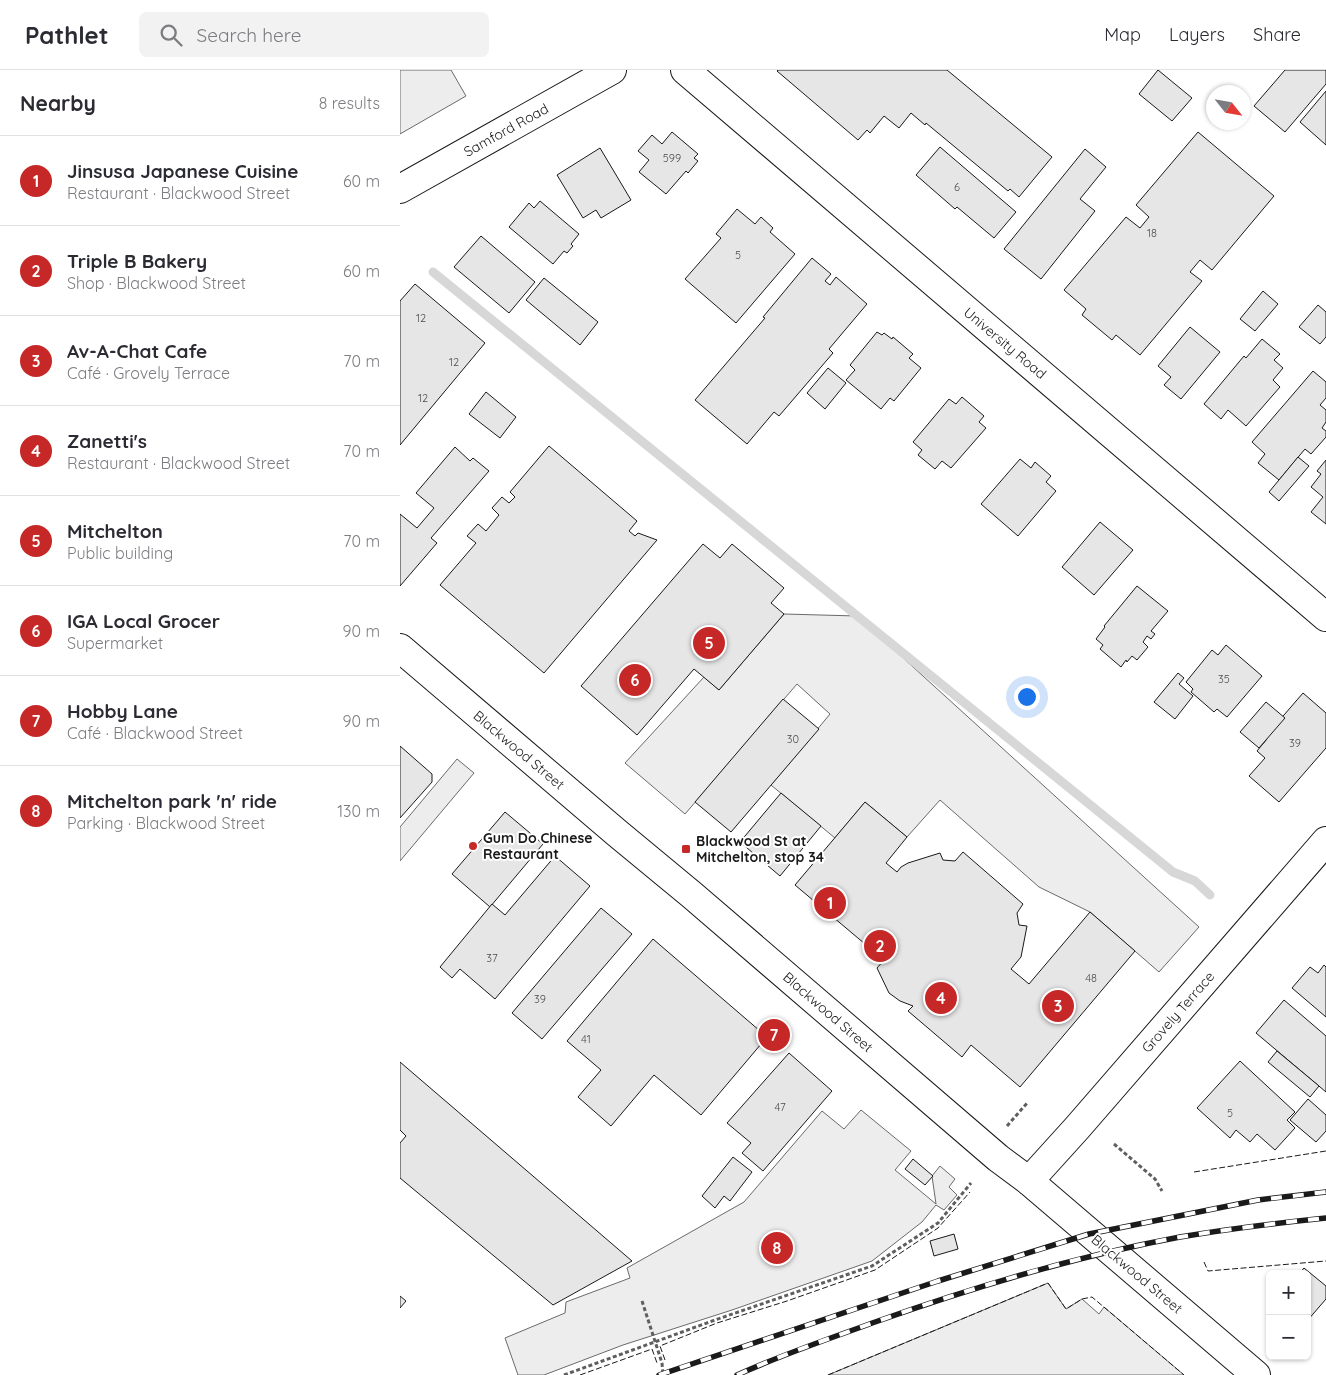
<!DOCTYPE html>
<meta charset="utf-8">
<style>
:root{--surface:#fff;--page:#f2f2f3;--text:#2b2b33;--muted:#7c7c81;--line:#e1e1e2;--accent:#c62828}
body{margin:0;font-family:Quicksand,sans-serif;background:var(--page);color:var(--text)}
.controls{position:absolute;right:15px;bottom:15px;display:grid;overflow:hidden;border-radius:8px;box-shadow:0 1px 4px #0004}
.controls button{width:45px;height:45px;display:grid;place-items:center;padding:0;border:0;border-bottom:1px solid var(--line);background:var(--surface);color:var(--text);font:25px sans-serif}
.compass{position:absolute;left:806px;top:15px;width:45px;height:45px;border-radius:50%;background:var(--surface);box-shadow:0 1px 4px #0004;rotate:121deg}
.you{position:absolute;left:626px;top:626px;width:18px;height:18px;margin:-12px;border:4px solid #fff;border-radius:50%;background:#1a73e8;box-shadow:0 0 0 8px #1a73e833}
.badge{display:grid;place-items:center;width:32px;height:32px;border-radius:50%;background:var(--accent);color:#fff;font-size:16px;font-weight:700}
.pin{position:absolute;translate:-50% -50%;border:2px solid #fff;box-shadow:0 1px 5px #0006}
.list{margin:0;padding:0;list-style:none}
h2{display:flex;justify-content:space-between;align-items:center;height:65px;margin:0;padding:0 20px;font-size:21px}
h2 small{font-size:16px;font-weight:400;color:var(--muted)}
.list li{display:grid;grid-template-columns:32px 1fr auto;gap:15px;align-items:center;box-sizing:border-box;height:90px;padding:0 20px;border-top:1px solid var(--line)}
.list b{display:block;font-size:19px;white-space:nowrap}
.list p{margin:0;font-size:16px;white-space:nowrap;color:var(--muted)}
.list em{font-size:16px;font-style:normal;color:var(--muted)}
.icon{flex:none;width:28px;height:28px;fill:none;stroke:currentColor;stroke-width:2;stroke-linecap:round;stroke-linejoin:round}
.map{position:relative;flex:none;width:926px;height:1305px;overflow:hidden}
header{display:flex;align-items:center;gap:30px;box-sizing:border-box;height:70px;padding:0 25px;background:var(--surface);border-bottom:1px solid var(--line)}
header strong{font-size:24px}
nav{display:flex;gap:28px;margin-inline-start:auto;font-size:18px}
.search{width:350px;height:45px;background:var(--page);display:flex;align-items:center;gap:12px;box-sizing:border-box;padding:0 18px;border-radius:8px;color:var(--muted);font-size:19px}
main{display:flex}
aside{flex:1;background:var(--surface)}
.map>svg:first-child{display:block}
.built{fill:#ededed;stroke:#6a6a6a}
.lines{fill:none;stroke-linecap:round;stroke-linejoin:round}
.stream{stroke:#d7d7d7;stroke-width:9}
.building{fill:#e6e6e6;stroke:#1a1a1a}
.street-casing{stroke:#1a1a1a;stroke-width:30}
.secondary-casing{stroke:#1a1a1a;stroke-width:30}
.primary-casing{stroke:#1a1a1a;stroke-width:30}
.path{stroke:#5f5f5f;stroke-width:3;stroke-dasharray:4 2.5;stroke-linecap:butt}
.street{stroke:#fff;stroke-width:28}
.secondary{stroke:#fff;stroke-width:28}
.primary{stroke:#fff;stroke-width:28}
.rail-casing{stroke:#1a1a1a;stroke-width:5.5}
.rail{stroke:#fff;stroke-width:4;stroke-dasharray:11;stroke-linecap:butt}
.fence{stroke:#1a1a1a;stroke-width:1;stroke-dasharray:6 2.5;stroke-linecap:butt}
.poi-dot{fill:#c62828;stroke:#fff;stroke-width:2}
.labels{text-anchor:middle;stroke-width:4;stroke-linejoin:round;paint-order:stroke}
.number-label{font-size:11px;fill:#4d4d4d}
.street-label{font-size:14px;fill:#1a1a1a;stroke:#fff}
.poi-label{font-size:14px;font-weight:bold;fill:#1a1a1a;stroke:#fff;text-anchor:start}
</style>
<header>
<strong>Pathlet</strong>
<div class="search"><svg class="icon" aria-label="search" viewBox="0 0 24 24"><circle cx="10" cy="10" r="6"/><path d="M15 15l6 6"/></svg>Search here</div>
<nav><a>Map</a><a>Layers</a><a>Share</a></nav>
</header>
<main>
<aside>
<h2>Nearby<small>8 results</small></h2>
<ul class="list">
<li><span class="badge">1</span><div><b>Jinsusa Japanese Cuisine</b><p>Restaurant · Blackwood Street</p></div><em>60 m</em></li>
<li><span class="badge">2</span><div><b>Triple B Bakery</b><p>Shop · Blackwood Street</p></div><em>60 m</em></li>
<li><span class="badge">3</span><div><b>Av-A-Chat Cafe</b><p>Café · Grovely Terrace</p></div><em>70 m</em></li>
<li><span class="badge">4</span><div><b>Zanetti's</b><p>Restaurant · Blackwood Street</p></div><em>70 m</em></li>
<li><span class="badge">5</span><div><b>Mitchelton</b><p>Public building</p></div><em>70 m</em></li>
<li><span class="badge">6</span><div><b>IGA Local Grocer</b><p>Supermarket</p></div><em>90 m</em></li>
<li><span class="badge">7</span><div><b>Hobby Lane</b><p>Café · Blackwood Street</p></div><em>90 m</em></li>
<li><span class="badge">8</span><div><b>Mitchelton park 'n' ride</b><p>Parking · Blackwood Street</p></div><em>130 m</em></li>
</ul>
</aside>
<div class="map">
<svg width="926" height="1305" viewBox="0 0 926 1305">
<rect width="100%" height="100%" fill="#fff"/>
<g class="built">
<polygon points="0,0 51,0 66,26 0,64"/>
<polygon points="384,544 457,546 799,857 759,902 690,842 639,817 540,730 507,767 465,732 435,768 371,715 430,644 397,614 285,744 225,693 304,607 319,620"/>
<polygon points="57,689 74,703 0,791 0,757"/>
<polygon points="461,1040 511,1081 495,1100 536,1134 532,1106 540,1096 555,1109 549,1117 557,1125 544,1140 536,1135 522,1152 472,1191 332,1240 223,1275 144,1305 118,1305 105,1268 165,1243 166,1232 230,1208 227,1198 344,1132 422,1041 444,1059"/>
<polygon points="648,1213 666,1239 682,1229 699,1244 704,1237 784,1305 428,1305"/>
</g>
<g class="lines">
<polyline class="stream" points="33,202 773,802 795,811 810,825"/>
</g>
<g class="building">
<polygon points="378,0 547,0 652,87 619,127 610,119 608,121 526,53 525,55 511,43 499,58 484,46 470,63 467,60 458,70 377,1"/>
<polygon points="758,0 792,28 772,51 739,24"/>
<polygon points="885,0 926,0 926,14 885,62 854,36"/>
<polygon points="926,21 926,75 900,52"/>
<polygon points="272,62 298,84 294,88 298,91 288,103 286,101 266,124 239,102 249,90 238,81 252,65 262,74"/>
<polygon points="798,62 874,126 812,200 800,190 790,202 802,211 740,285 716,265 712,270 682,245 686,239 664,220 726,147 740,158 749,147 736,135"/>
<polygon points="540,77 616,142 594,168 557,137 555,139 516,105"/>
<polygon points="200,78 231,130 201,148 196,140 183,148 157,105"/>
<polygon points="685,79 706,97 680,129 695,141 641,209 604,179"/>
<polygon points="140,131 179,164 171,174 173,176 167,183 164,181 153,194 109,157 129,133 134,138"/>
<polygon points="337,139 355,154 361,147 373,158 370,162 395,184 336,253 285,209 321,168 316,164"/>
<polygon points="81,166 135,212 109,243 54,197"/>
<polygon points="412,188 431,204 425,211 430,215 436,207 467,234 429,279 433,283 379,346 374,342 347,374 295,330 365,248 363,247"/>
<polygon points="144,208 198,252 180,275 126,230"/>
<polygon points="15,214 85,273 0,375 0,231"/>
<polygon points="863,221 878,234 855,261 840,249"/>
<polygon points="918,235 926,242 926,267 920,274 899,257"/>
<polygon points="790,257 820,282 781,329 764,315 771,307 758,296"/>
<polygon points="477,262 482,265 484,263 492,269 493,267 513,284 509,288 521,298 494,331 490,328 481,339 446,310 455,300 450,295"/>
<polygon points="862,269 880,284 874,290 883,298 873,310 880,317 846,356 828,340 821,349 804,334 844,286 846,288"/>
<polygon points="428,298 446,313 425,339 407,323"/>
<polygon points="913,301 926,312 926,328 920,335 926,340 926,352 922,358 926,361 926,367 911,384 905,379 879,410 858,393 865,384 852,372"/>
<polygon points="86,322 116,347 100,368 69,344"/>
<polygon points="562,327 584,346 579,352 586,358 551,398 542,391 535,399 518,385 522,380 513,372 549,329 556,334"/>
<polygon points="149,376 237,451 229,461 235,466 238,463 257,470 144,603 40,515 76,473 67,466 78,454 86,461 99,445 92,438 102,427 109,433 115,427 110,422"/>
<polygon points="55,377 70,391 73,388 89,401 31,468 37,473 0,516 0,444 17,458 34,438 16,423"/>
<polygon points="898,387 909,396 879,431 869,422"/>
<polygon points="620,389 631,398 635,392 651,406 646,412 656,421 618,466 581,434"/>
<polygon points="926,390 926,454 911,442 923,427 911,417 921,404 917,401"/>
<polygon points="700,452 733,480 694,525 662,497"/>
<polygon points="303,474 320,488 332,474 384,518 371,533 384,544 319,620 294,599 237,665 181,616"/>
<polygon points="737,516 768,541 751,561 755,564 751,569 747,566 743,572 748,577 737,590 732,586 727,592 726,590 721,597 700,579 703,575 696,569 705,557 704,556"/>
<polygon points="826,575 862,606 827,647 817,639 814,642 791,622 793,619 786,612 812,580 818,585"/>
<polygon points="778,603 784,608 779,614 793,626 775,649 754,632"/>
<polygon points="903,623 926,643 926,678 879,732 849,706 865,688 857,681 867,669 865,667"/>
<polygon points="383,629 419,659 331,762 295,732"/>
<polygon points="866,632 885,648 859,678 840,662"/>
<polygon points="0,676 32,704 32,712 0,748"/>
<polygon points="381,723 421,756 380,806 340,772"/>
<polygon points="465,732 507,767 486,793 497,802 501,797 508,793 540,783 543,790 555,791 563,782 623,834 617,843 619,855 627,856 621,887 611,899 629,914 690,842 735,881 620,1017 571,975 562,987 508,941 513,936 500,931 489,923 477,898 484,890 395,815"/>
<polygon points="105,742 143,774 90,837 52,804"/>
<polygon points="155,786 190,816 95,929 60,899 52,908 40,897 92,834 105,845"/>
<polygon points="201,838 232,864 142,969 112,943"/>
<polygon points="253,869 367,967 301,1045 254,1005 211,1056 178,1027 201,1000 167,971"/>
<polygon points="924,895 926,897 926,947 892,918 910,897 918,903"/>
<polygon points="884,930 926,966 926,1022 856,963"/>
<polygon points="877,981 919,1016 910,1027 868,992"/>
<polygon points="389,983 432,1021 363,1101 342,1083 351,1073 327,1053"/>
<polygon points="840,991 895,1042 887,1050 895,1058 875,1080 857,1064 850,1072 836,1060 830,1068 797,1038"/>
<polygon points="0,992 232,1191 153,1235 0,1108 0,1073 6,1066 0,1060"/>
<polygon points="908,1029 926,1045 926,1061 916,1072 890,1050"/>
<polygon points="333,1087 352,1102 330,1131 324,1126 315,1138 302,1126"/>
<polygon points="513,1089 533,1106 525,1115 505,1099"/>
<polygon points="554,1164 558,1179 534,1186 530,1171"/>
<polygon points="904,1198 926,1216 926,1229 907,1251 907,1204 899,1204"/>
<polygon points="0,1226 6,1231 0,1238"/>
</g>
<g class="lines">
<defs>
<g id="street">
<polyline points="285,0 926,547"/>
<polyline points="629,1111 677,1058 926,771"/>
</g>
<polyline id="secondary" points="0,578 217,763 292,825 598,1088 629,1111 856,1305"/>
<polyline id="primary" points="0,119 212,0"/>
</defs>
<use href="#street" class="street-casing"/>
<use href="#secondary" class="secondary-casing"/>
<use href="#primary" class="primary-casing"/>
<g class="path">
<polyline points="607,1056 628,1032"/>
<polyline points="714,1074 755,1109 762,1121"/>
<polyline points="242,1231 262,1293 263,1305"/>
<polyline points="164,1305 315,1250 472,1196 538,1153 571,1113"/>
</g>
<use href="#street" class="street"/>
<use href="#secondary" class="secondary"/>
<use href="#primary" class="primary"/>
<defs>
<g id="rail">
<polyline points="259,1305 538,1211 689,1164 858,1130 926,1122"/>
<path d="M337,1305c46,-21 94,-37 141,-54 99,-35 199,-65 302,-84 48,-8 97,-14 146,-19"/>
</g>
</defs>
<use href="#rail" class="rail-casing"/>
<use href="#rail" class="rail"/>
<g class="fence">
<polyline points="794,1102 926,1081"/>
<polyline points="804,1192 808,1201 926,1191"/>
<polyline points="265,1290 260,1276 317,1253 387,1231 475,1200 538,1158 570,1122"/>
<polyline points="180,1305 252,1279 257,1293"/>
<polyline points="428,1305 648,1213 666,1239 682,1229 692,1227 784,1305"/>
</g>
</g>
<g class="poi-dot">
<circle cx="73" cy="776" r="5"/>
<rect x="281" y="774" width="10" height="10" rx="2.5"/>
</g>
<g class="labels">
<g class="number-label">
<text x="272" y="92">599</text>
<text x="557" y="121">6</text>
<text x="752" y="167">18</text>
<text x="338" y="189">5</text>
<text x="21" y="252">12</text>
<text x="54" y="296">12</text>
<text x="23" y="332">12</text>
<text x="824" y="613">35</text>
<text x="393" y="673">30</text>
<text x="895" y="677">39</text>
<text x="92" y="892">37</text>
<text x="691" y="912">48</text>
<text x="140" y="933">39</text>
<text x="186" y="973">41</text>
<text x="380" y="1041">47</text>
<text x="830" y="1047">5</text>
</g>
<g class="street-label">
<text transform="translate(106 60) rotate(-29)" y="5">Samford Road</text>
<text transform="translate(605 273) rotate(40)" y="5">University Road</text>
<text transform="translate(119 680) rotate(40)" y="5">Blackwood Street</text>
<text transform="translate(428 942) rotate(41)" y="5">Blackwood Street</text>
<text transform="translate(778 942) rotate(-49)" y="5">Grovely Terrace</text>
<text transform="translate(737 1204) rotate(40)" y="5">Blackwood Street</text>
</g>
<g class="poi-label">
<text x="83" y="773">Gum Do Chinese<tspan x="83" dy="16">Restaurant</tspan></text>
<text x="296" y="776">Blackwood St at<tspan x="296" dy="16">Mitchelton, stop 34</tspan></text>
</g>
</g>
</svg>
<div class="controls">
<button>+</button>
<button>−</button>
</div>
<svg class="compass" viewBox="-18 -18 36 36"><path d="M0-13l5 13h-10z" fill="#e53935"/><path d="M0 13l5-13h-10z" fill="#7c7c81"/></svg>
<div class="you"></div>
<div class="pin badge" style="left:430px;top:833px">1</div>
<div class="pin badge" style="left:480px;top:876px">2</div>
<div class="pin badge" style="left:658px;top:936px">3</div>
<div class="pin badge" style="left:541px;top:928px">4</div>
<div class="pin badge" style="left:309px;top:573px">5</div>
<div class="pin badge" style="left:235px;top:610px">6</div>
<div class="pin badge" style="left:374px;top:965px">7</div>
<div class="pin badge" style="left:377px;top:1178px">8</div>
</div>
</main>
